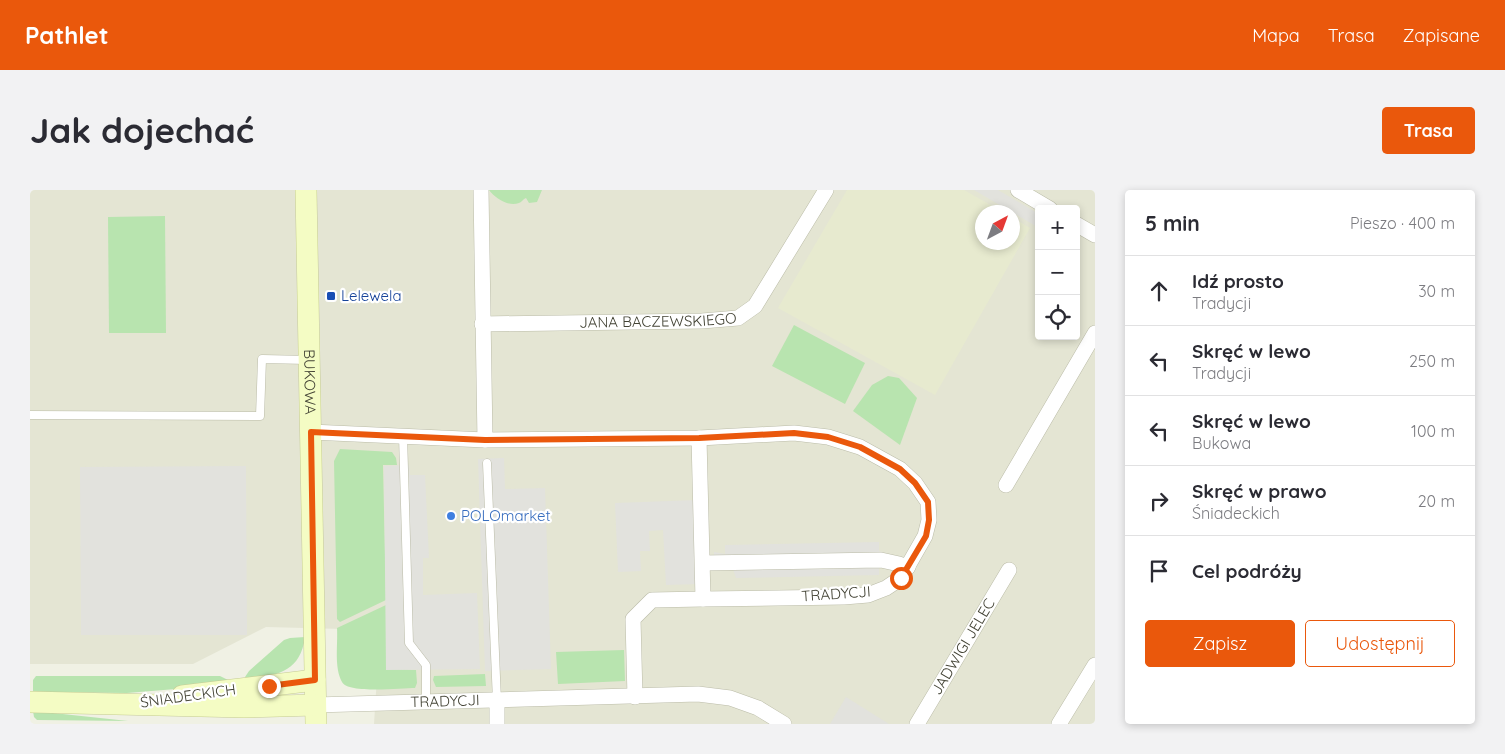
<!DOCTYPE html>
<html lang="pl">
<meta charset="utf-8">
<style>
:root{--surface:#fff;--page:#f2f2f3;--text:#2b2b33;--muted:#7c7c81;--line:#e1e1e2;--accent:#ea580c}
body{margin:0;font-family:Quicksand,sans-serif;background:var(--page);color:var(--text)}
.controls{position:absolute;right:15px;top:15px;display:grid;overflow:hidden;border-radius:5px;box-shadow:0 2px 8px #0003}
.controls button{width:45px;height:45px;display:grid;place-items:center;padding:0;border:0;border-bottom:1px solid var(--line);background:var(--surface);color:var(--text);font:25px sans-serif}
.compass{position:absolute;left:945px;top:15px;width:45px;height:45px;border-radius:50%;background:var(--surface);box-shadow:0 2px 8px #0003;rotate:41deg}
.stop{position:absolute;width:15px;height:15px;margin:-11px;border:4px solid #ea580c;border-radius:50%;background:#fff}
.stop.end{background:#ea580c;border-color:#fff;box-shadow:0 1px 5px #0008}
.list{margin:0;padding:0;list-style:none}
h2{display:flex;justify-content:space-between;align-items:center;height:65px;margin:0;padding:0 20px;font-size:21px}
h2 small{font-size:16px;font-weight:400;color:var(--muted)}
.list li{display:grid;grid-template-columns:32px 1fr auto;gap:15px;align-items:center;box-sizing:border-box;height:70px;padding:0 20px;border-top:1px solid var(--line)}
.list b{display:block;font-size:19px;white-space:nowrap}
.list p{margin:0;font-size:16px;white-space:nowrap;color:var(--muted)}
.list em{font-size:16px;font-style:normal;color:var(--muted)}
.actions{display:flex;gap:10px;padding:15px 20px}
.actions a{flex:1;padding:11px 0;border:1px solid var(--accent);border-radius:5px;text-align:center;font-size:18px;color:var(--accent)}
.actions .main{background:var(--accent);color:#fff}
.icon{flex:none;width:28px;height:28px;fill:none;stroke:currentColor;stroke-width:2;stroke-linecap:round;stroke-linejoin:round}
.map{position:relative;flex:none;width:1065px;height:534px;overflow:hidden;border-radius:5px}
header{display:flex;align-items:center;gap:30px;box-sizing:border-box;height:70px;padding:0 25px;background:var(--accent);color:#fff}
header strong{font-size:24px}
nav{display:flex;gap:28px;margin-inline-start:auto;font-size:18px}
.intro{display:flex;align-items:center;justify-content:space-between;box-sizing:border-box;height:120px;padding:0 30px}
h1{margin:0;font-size:35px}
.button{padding:12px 22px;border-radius:5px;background:var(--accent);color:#fff;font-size:18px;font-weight:700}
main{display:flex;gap:30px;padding:0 30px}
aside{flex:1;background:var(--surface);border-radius:5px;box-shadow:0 2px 8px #0003}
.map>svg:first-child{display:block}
.residential{fill:#e4e5d3;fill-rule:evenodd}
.education{fill:#e7eacf}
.green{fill:#b8e4af}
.parking{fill:#e2e2dd}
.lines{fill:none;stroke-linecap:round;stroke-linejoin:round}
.lane-casing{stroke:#bbbca8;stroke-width:9}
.street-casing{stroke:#bbbca8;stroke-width:16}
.secondary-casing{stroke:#c6cc94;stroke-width:22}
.lane{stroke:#fff;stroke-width:8}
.street{stroke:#fff;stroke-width:15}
.secondary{stroke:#f4fcc4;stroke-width:21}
.route{stroke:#ea580c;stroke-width:6}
.transit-dot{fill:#1a4fb4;stroke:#fff;stroke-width:2}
.shop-dot{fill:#3f7fe0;stroke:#fff;stroke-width:2}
.labels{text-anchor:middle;stroke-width:4.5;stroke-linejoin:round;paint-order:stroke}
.transit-label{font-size:15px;fill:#164399;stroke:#fff;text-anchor:start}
.street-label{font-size:15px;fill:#434335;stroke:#fff}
.shop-label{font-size:15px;fill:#366cbe;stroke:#fff;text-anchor:start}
</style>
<header>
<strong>Pathlet</strong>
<nav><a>Mapa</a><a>Trasa</a><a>Zapisane</a></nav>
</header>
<div class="intro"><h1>Jak dojechać</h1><a class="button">Trasa</a></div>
<main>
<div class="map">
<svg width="1065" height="534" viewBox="0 0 1065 534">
<rect width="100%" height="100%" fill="#f0f1e4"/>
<path class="residential" d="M0,0h1065v534h-721l6,-94 -114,-3 -73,37h-163zM1009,19h37v127h-37zM952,22h30v30h-30z"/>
<polygon class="education" points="817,0 934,0 973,22 952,22 952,52 982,52 983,28 1000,38 905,205 748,118"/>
<g class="green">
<path d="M459,0h53l-5,12 -8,1 -3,-5c-3,1 -4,4 -7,5 -11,4 -24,-5 -30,-13z"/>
<polygon points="135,26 136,143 79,143 78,27"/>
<polygon points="764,135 835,173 815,214 742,176"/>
<polygon points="858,186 869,188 887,208 870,255 823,221 842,195"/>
<polygon points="310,259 362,262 366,268 367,275 353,275 356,410 310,432 307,429 304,271"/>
<path d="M356,415v64l30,1 1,13 -2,5c-13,0 -67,6 -73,-6 -8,-15 -4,-37 -5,-54z"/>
<path d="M275,447c-5,37 -30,38 -59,43l-1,-3 4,-6 35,-31 6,-2z"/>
<polygon points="594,460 595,491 528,494 526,462"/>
<polygon points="455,484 456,496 406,497 403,490 404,486"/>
<polygon points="6,486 190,486 198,490 146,499 97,503 3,502 3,490"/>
<polygon points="3,521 14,522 98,531 7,530 4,527"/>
</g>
<g class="parking">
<polygon points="944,0 968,0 1009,24 1009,38"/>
<polygon points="474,268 475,299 515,298 521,479 455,481 448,269"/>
<polygon points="379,275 380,285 395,285 399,368 393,368 393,405 447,403 450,479 356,480 354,276"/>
<polygon points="216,276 217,445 51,445 50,277"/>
<polygon points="667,310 670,394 636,395 633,340 619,341 620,361 610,361 611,381 588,382 585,313"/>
<polygon points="849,352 849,361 854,363 849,374 849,385 706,388 702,376 684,376 684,362 695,364 695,355"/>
<polygon points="816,507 859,534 800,534"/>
</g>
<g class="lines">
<defs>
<g id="lane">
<polyline points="0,225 230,226 232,169 278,170"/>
<polyline points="373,245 379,453 396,475 396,512"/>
<polyline points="457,273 467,511"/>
</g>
<g id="street">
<polyline points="451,0 455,250"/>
<polyline points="988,0 1020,19"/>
<polyline points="1046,34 1065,45"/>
<path id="s1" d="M452,134l220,-3 36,-3 17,-12 71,-116"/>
<polyline points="281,242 455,250 669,248 764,243 798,247 830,257 870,279 885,293 898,312 899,330 895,346 871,388 856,398 838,405 814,407 673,409"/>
<polyline points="976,295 1065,143"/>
<polyline points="673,373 851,370 869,374 878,377"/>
<polyline points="605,507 603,429 622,410 673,409 669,248"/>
<polyline points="467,511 467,534"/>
<path id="s2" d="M285,515l383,-11 32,4 28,10 26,16"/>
<path id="s3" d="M887,534l92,-154"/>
<polyline points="1029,534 1065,475"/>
</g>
<g id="secondary">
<path id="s4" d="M276,0l10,534"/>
<polyline points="152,506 285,490"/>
<polyline points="0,512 214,517 285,515"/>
</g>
</defs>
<use href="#lane" class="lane-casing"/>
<use href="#street" class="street-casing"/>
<use href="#secondary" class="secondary-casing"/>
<use href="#lane" class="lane"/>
<use href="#street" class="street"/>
<use href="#secondary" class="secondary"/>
</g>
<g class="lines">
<polyline class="route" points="239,496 285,490 281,242 455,250 669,248 764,243 798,247 830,257 870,279 885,293 898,312 899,330 896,346 871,388"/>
</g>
<rect class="transit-dot" x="296" y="101" width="10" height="10" rx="2.5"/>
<circle class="shop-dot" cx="421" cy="326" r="5"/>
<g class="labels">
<g class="transit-label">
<text x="311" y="111">Lelewela</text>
</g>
<g class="street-label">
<text dy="5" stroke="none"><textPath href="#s1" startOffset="176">JANA BACZEWSKIEGO</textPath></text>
<text dy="5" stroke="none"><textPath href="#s4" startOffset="192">BUKOWA</textPath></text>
<text transform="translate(806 404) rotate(-4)" y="5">TRADYCJI</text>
<text dy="5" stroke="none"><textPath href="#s3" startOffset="90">JADWIGI JELEC</textPath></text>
<text transform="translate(158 506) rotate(-8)" y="5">ŚNIADECKICH</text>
<text dy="5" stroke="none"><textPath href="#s2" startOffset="130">TRADYCJI</textPath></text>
</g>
<g class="shop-label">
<text x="431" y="331">POLOmarket</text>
</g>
</g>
</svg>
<div class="controls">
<button>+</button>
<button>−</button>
<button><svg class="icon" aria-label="locate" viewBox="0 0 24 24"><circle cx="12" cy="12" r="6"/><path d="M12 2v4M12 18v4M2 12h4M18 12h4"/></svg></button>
</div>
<svg class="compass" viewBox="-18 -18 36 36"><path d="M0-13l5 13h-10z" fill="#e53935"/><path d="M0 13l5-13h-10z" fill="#7c7c81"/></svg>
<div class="stop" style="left:871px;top:388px"></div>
<div class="stop end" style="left:239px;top:496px"></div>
</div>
<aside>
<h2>5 min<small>Pieszo · 400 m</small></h2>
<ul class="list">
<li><svg class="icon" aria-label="ahead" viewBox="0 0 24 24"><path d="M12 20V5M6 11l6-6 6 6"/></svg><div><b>Idź prosto</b><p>Tradycji</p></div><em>30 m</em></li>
<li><svg class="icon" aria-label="left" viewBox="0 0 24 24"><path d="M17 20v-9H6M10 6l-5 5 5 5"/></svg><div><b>Skręć w lewo</b><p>Tradycji</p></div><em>250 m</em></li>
<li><svg class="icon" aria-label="left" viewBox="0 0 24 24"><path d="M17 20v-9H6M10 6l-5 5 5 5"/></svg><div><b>Skręć w lewo</b><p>Bukowa</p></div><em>100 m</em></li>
<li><svg class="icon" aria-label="right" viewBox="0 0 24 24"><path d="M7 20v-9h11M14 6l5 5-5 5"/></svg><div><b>Skręć w prawo</b><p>Śniadeckich</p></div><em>20 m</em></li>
<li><svg class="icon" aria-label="arrive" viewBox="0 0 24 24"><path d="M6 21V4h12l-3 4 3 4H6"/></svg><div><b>Cel podróży</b></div></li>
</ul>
<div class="actions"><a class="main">Zapisz</a><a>Udostępnij</a></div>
</aside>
</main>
